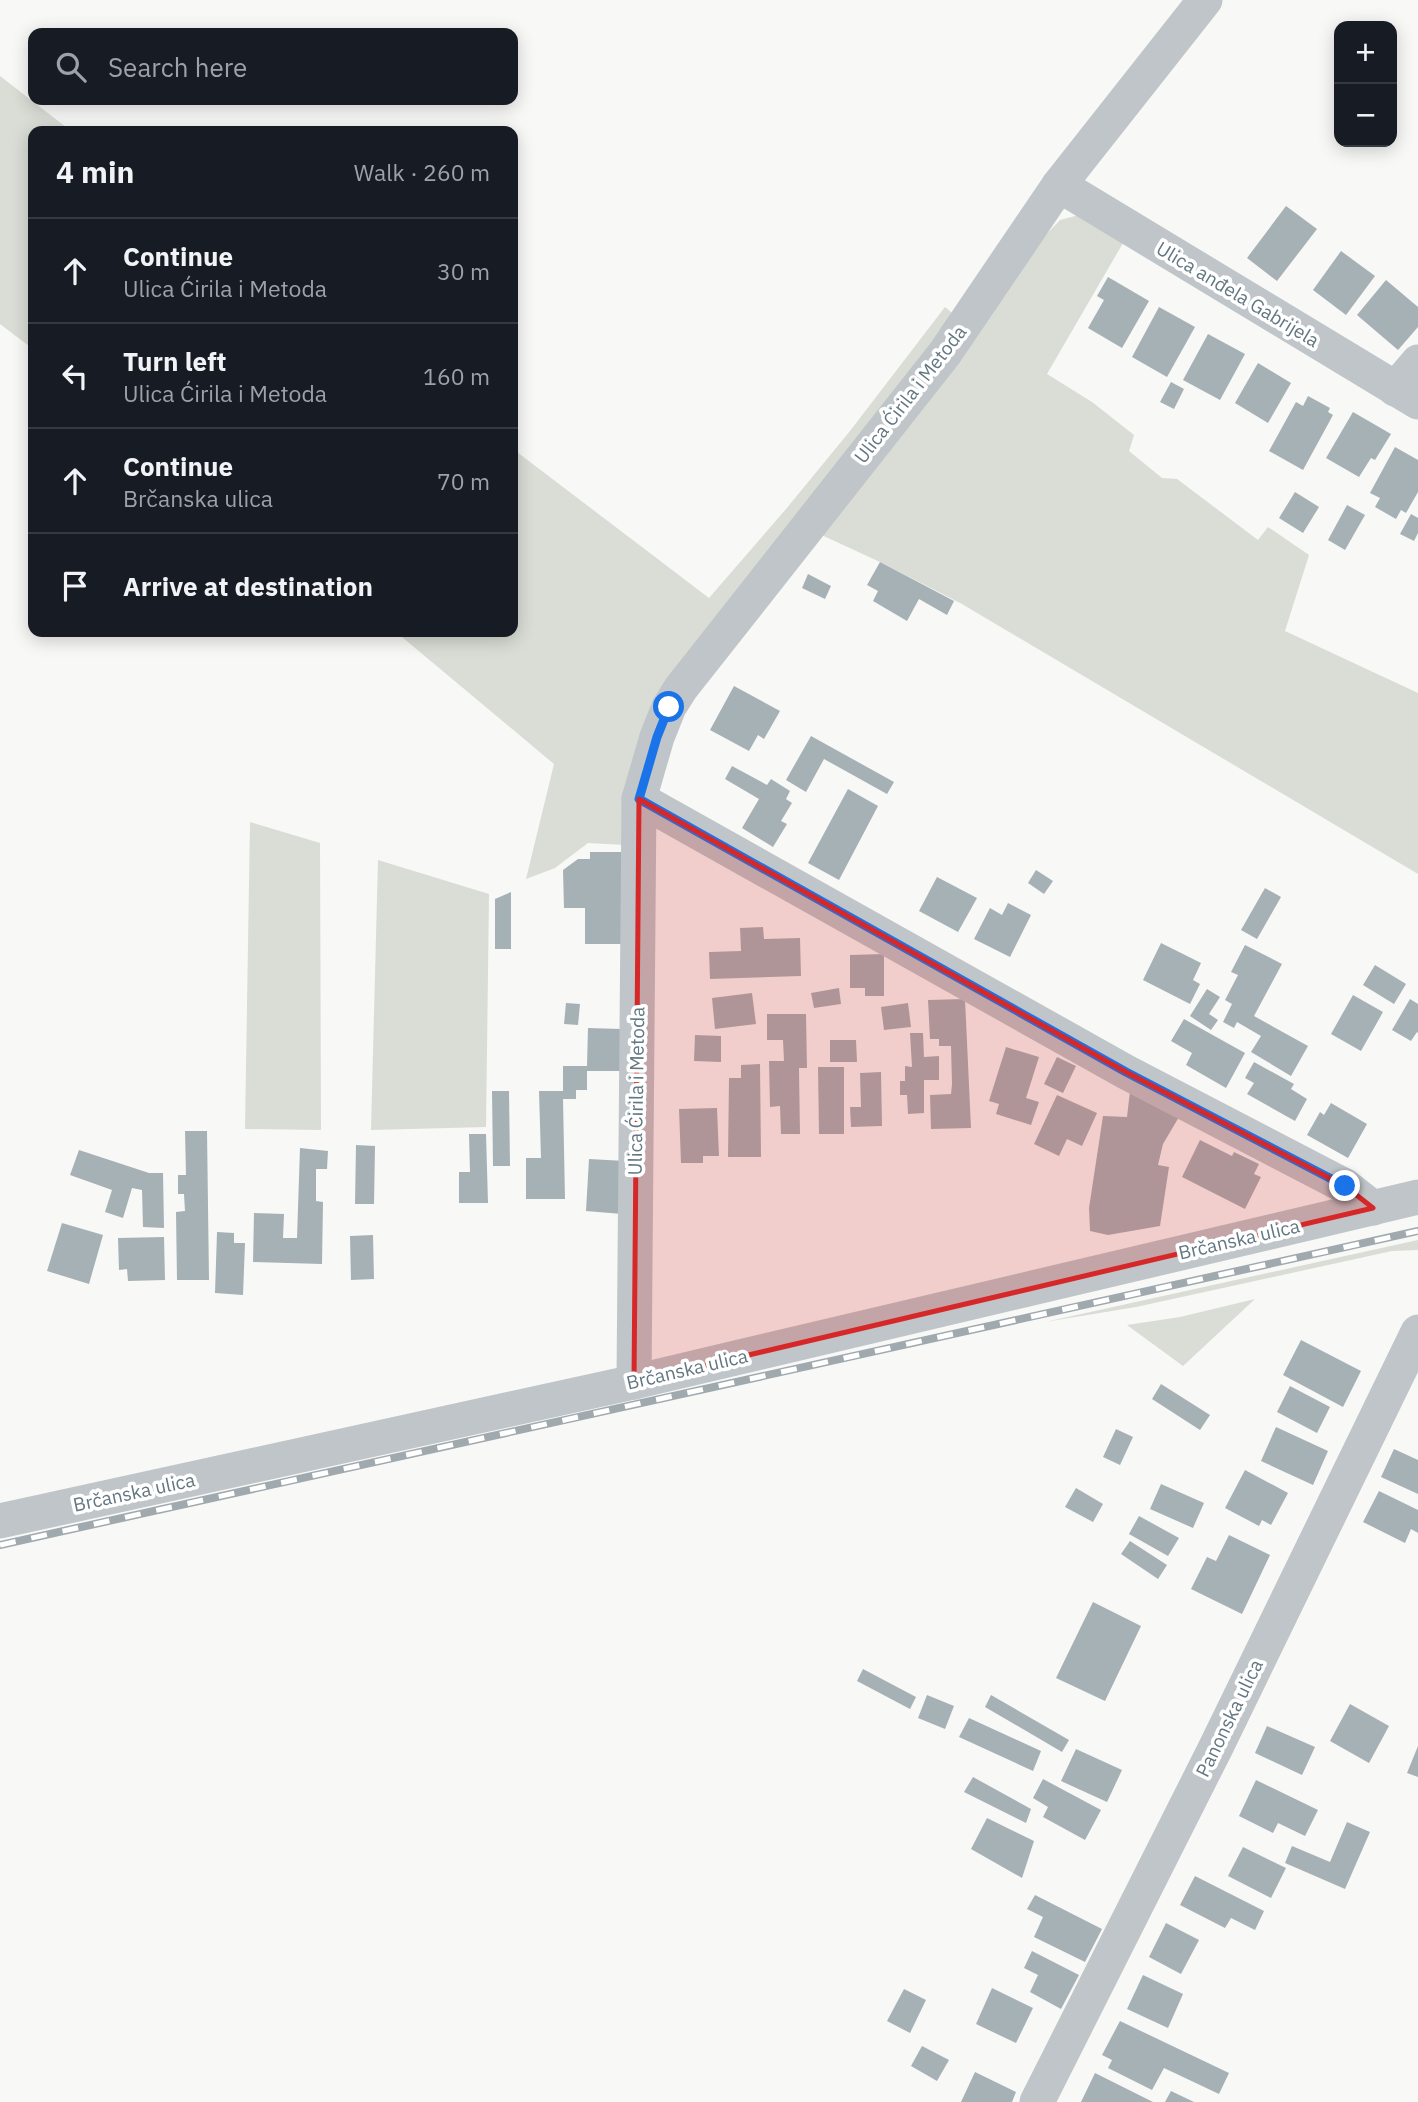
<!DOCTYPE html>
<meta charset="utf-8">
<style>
:root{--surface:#171b24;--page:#20242c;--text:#f1f3f6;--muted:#9ea1a6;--line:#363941}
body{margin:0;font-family:"IBM Plex Sans",sans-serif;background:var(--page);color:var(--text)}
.controls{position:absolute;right:21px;top:21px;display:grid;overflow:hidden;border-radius:14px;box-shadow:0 4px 18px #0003}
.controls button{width:63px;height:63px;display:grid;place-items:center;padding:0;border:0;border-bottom:2px solid var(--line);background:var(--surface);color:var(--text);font:35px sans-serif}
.stop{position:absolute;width:21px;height:21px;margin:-16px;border:5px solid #1a73e8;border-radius:50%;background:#fff}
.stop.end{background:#1a73e8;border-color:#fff;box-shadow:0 2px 7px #0008}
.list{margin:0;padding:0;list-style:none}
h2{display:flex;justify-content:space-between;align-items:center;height:91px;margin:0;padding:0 28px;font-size:30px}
h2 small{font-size:23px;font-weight:400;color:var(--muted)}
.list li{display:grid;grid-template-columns:46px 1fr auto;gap:21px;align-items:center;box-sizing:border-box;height:105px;padding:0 28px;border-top:2px solid var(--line)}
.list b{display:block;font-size:26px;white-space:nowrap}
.list p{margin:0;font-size:23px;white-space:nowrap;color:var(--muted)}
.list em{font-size:23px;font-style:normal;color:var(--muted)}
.icon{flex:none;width:38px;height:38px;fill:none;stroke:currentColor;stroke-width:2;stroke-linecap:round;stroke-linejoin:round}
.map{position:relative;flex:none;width:1418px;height:2102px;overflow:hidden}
.search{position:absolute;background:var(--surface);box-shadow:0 4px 18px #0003;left:28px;top:28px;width:490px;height:77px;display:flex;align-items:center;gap:18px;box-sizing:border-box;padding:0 24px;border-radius:14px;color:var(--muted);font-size:26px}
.panel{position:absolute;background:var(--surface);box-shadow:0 4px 18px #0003;left:28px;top:126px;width:490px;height:511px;border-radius:14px}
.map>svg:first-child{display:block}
.green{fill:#d9ddd5}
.building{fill:#a6b1b5}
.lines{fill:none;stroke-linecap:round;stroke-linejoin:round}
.minor{stroke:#bfc5c8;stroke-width:35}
.rail-casing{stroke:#a0a9ae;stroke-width:8}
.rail{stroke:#fff;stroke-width:5;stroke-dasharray:16;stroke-linecap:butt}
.route{stroke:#1a73e8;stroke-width:9}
.marked{fill:#d62828;fill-opacity:0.2;stroke:#d62828;stroke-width:5;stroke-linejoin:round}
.labels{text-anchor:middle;stroke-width:7;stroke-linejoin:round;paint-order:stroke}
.street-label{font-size:19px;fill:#637781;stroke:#fff}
</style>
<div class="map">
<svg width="1418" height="2102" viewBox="0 0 1418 2102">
<rect width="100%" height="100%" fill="#f8f8f6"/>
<g class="green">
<polygon points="0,76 71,131 33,131 33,349 0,324"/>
<polygon points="1079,215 1123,243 1047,374 1092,402 1134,435 1129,451 1162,478 1177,479 1258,540 1268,527 1309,555 1285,631 1418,693 1418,874 962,604 880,562 815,532 1038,243 1060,220"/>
<polygon points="945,307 958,318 715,624 625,845 588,843 555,868 526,879 554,764 396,632 513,632 513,449 709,598 786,509 850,431"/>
<polygon points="250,822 320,843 321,1130 245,1129"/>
<polygon points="378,860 489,894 486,1127 371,1130"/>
<polygon points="1418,1240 1418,1250 1392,1251 1136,1307 1045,1322"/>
<polygon points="1255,1299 1183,1366 1127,1325 1180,1317"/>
</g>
<g class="building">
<polygon points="1286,206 1317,229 1277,281 1247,258"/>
<polygon points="1341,251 1375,276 1346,315 1313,290"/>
<polygon points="1108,277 1149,301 1122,348 1088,328 1104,300 1097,296"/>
<polygon points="1386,280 1418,307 1418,327 1398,350 1357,315"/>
<polygon points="1159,307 1195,327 1167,377 1132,357"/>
<polygon points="1208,334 1245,354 1220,400 1183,380"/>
<polygon points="1258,363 1291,383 1268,423 1235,403"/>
<polygon points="1171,382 1184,389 1174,409 1160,402"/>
<polygon points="1308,396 1330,408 1328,412 1333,415 1303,470 1269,451 1296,402 1303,406"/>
<polygon points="1353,412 1391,434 1375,460 1371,458 1359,477 1326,458"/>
<polygon points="1395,447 1418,460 1418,492 1406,513 1401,510 1396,519 1375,507 1380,498 1370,493"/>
<polygon points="1295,492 1319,507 1303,533 1279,518"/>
<polygon points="1347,505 1365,515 1345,550 1328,540"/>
<polygon points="1411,514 1418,518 1418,533 1414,541 1400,534"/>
<polygon points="880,562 954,601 947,615 919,599 907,621 873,601 878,591 867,585"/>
<polygon points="808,574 831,586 825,599 802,588"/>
<polygon points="734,686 780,711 764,739 758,735 749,751 710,730"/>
<polygon points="811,736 894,782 887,794 824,759 806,792 786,780"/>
<polygon points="732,766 767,785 771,779 790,791 786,799 792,803 781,821 787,824 773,847 742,828 759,799 725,779"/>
<polygon points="848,789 878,806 839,880 808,863"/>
<polygon points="590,852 625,852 624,944 585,944 585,908 564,908 563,870 578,859 590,859"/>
<polygon points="1036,870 1053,881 1044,894 1028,883"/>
<polygon points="937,877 977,898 958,932 919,911"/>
<polygon points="1265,888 1281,897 1257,939 1241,930"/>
<polygon points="511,892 511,949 495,949 495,899"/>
<polygon points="1008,903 1031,915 1010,957 974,939 990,908 1002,915"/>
<polygon points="763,927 764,939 800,938 801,976 710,979 709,952 741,951 740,928"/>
<polygon points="1161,943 1201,963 1193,980 1200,984 1190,1004 1143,980"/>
<polygon points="1245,945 1282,964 1254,1016 1308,1046 1291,1076 1251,1052 1261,1036 1237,1022 1234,1028 1223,1022 1232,1004 1225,1000 1238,975 1231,972"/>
<polygon points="884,954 884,996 865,996 865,988 850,988 850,955"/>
<polygon points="1375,965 1406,984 1394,1004 1363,985"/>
<polygon points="839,988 841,1004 814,1008 811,993"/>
<polygon points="1207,989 1220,997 1209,1014 1218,1020 1211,1030 1190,1016"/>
<polygon points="752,993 756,1024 715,1029 712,998"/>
<polygon points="1353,995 1383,1012 1361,1051 1331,1034"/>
<polygon points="965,999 971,1128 931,1129 930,1095 951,1094 952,1084 951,1046 939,1046 939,1039 930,1039 928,1000"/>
<polygon points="1410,999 1418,1004 1418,1033 1417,1032 1411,1041 1392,1030"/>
<polygon points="566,1003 580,1004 578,1025 564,1024"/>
<polygon points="908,1003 911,1027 884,1030 881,1007"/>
<polygon points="767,1014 806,1014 807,1068 799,1068 800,1134 781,1134 780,1106 770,1107 769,1061 784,1061 783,1040 767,1040"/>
<polygon points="1184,1019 1245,1053 1226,1088 1186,1065 1192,1053 1171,1041"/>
<polygon points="588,1028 622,1029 621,1071 587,1071 587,1090 576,1090 576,1099 563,1099 565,1199 526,1199 526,1158 541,1158 539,1091 563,1091 563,1066 587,1066"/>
<polygon points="910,1033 923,1033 924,1057 939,1056 939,1080 924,1080 924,1113 908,1114 907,1095 900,1095 900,1081 905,1081 905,1066 912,1067"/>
<polygon points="695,1035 721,1036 721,1062 694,1061"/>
<polygon points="830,1040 856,1040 857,1062 830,1062"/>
<polygon points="1006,1047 1039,1057 1026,1098 1039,1102 1031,1125 996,1114 999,1104 989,1101"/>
<polygon points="1057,1057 1076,1066 1063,1093 1044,1084"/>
<polygon points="1254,1062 1294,1084 1291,1089 1307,1099 1295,1121 1247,1094 1254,1083 1245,1078"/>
<polygon points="760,1064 761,1157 728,1157 729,1078 741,1078 741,1065"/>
<polygon points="818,1067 844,1067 844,1134 819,1134"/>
<polygon points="881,1072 882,1126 851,1127 850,1107 861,1107 860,1073"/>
<polygon points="492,1091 509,1091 510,1166 493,1166"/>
<polygon points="1130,1091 1179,1117 1163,1144 1158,1165 1169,1167 1160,1226 1108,1235 1090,1231 1089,1208 1103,1116 1127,1117"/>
<polygon points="1057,1095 1097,1113 1082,1146 1067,1139 1059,1156 1034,1144"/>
<polygon points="1331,1103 1367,1124 1348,1158 1307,1135 1320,1112 1324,1115"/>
<polygon points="717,1108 719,1156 703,1156 703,1163 681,1163 679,1109"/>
<polygon points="185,1131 207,1131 209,1280 177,1280 176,1212 185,1211 184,1194 178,1194 178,1175 186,1175"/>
<polygon points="469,1134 486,1134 488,1203 459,1203 459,1172 470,1172"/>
<polygon points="1200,1140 1232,1156 1234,1152 1259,1164 1254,1174 1261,1177 1245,1209 1182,1177"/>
<polygon points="356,1145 375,1146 374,1204 355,1204"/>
<polygon points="300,1148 328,1151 327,1169 316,1169 316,1201 323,1202 322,1264 253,1262 254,1213 284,1214 283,1238 297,1238"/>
<polygon points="79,1150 149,1173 163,1173 164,1228 143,1227 142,1190 132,1188 123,1218 105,1212 112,1190 70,1175"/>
<polygon points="589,1159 625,1161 622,1214 586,1211"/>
<polygon points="62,1223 103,1235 89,1284 47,1271"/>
<polygon points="217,1232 234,1233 234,1243 245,1243 243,1295 215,1293"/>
<polygon points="373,1235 374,1279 351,1280 350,1236"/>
<polygon points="164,1237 165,1280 128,1281 127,1269 119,1270 118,1238"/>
<polygon points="1301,1340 1361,1371 1343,1407 1283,1375"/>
<polygon points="1161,1384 1210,1415 1200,1430 1152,1399"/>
<polygon points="1290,1386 1330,1407 1317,1433 1277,1412"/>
<polygon points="1276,1427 1328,1451 1313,1485 1261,1461"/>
<polygon points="1116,1429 1133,1437 1120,1465 1103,1457"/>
<polygon points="1394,1449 1418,1460 1418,1494 1381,1477"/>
<polygon points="1245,1470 1288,1493 1271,1525 1262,1520 1259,1526 1225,1508"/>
<polygon points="1161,1484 1204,1503 1193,1528 1150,1509"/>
<polygon points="1076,1488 1103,1504 1093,1522 1065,1507"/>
<polygon points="1379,1491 1418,1510 1418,1533 1411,1529 1405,1543 1363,1522"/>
<polygon points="1139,1516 1179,1538 1168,1556 1129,1534"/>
<polygon points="1229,1535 1270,1555 1242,1614 1191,1589 1207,1557 1216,1561"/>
<polygon points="1130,1541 1167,1565 1158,1579 1121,1554"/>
<polygon points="1093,1602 1141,1626 1105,1701 1056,1678"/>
<polygon points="863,1669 916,1697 910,1709 857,1681"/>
<polygon points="927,1695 954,1706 945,1729 918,1718"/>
<polygon points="991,1695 1069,1740 1062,1752 985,1707"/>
<polygon points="1350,1704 1389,1726 1369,1763 1330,1741"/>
<polygon points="969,1718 1041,1751 1033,1771 959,1737"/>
<polygon points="1267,1726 1315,1747 1302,1775 1255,1753"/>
<polygon points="1418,1746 1418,1777 1407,1773"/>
<polygon points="1076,1749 1122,1770 1107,1802 1061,1781"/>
<polygon points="973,1777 1031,1809 1026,1823 964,1792"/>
<polygon points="1043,1779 1101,1810 1085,1840 1043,1817 1048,1807 1033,1798"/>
<polygon points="1256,1780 1318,1810 1305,1836 1278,1823 1273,1833 1239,1816"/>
<polygon points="987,1818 1034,1841 1022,1878 971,1849"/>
<polygon points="1347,1822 1370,1832 1345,1889 1285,1863 1292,1846 1330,1862"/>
<polygon points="1243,1847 1286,1868 1271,1898 1228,1876"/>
<polygon points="1195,1876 1264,1911 1255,1930 1231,1918 1225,1928 1180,1905"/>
<polygon points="1035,1895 1102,1929 1085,1962 1034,1937 1043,1917 1027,1909"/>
<polygon points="1166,1923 1199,1940 1181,1974 1149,1957"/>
<polygon points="1032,1951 1079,1975 1061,2009 1030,1992 1038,1975 1024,1968"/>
<polygon points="1143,1975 1183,1994 1168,2028 1127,2009"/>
<polygon points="992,1988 1033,2008 1016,2043 976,2024"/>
<polygon points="904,1989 926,2000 910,2033 887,2021"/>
<polygon points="1120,2021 1229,2073 1219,2094 1164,2068 1152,2090 1108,2068 1112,2060 1102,2055"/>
<polygon points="922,2046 949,2060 937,2081 911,2066"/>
<polygon points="975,2072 1016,2092 1012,2102 961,2102"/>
<polygon points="1095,2073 1153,2102 1081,2102"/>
<polygon points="1171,2091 1194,2102 1165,2102"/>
</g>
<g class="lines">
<g class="minor">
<polyline points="1059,185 1418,402"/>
<polyline points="1395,389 1418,362"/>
<polyline points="639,799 1126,1072 1345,1186 1373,1208"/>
<polyline points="634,1382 639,799 657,737 669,707 681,688 945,353 1059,185 1205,0"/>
<polyline points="0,1521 634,1382 1418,1197"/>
<polyline points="1037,2102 1216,1747 1418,1332"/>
</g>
<defs>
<polyline id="rail" points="0,1545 1418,1231"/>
</defs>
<use href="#rail" class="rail-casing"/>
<use href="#rail" class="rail"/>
</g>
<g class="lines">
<polyline class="route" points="669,707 657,737 639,799 1126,1072 1345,1186"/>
</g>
<path class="marked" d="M639,799l487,273 219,114 28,22 -739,174z"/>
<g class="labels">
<g class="street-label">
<text transform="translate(1238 294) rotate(31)" y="7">Ulica anđela Gabrijela</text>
<text transform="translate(910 394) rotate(-52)" y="7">Ulica Ćirila i Metoda</text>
<text transform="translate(636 1091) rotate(-89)" y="7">Ulica Ćirila i Metoda</text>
<text transform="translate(1239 1239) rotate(-13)" y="7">Brčanska ulica</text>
<text transform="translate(687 1369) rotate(-13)" y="7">Brčanska ulica</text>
<text transform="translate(134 1492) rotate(-12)" y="7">Brčanska ulica</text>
<text transform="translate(1229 1718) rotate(-64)" y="7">Panonska ulica</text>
</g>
</g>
</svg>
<div class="controls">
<button>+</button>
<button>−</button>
</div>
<div class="stop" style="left:669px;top:707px"></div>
<div class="stop end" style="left:1345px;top:1186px"></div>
<div class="search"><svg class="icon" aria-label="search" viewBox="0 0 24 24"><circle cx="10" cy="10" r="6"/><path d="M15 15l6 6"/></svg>Search here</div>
<section class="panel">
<h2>4 min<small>Walk · 260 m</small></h2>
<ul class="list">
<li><svg class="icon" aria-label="ahead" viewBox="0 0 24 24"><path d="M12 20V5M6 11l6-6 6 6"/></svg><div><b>Continue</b><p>Ulica Ćirila i Metoda</p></div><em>30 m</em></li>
<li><svg class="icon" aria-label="left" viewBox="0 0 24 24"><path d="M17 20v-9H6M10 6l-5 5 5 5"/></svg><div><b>Turn left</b><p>Ulica Ćirila i Metoda</p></div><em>160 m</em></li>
<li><svg class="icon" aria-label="ahead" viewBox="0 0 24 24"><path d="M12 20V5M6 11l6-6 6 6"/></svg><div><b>Continue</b><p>Brčanska ulica</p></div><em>70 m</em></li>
<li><svg class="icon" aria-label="arrive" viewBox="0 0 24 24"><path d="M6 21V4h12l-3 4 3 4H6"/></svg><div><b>Arrive at destination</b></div></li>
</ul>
</section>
</div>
